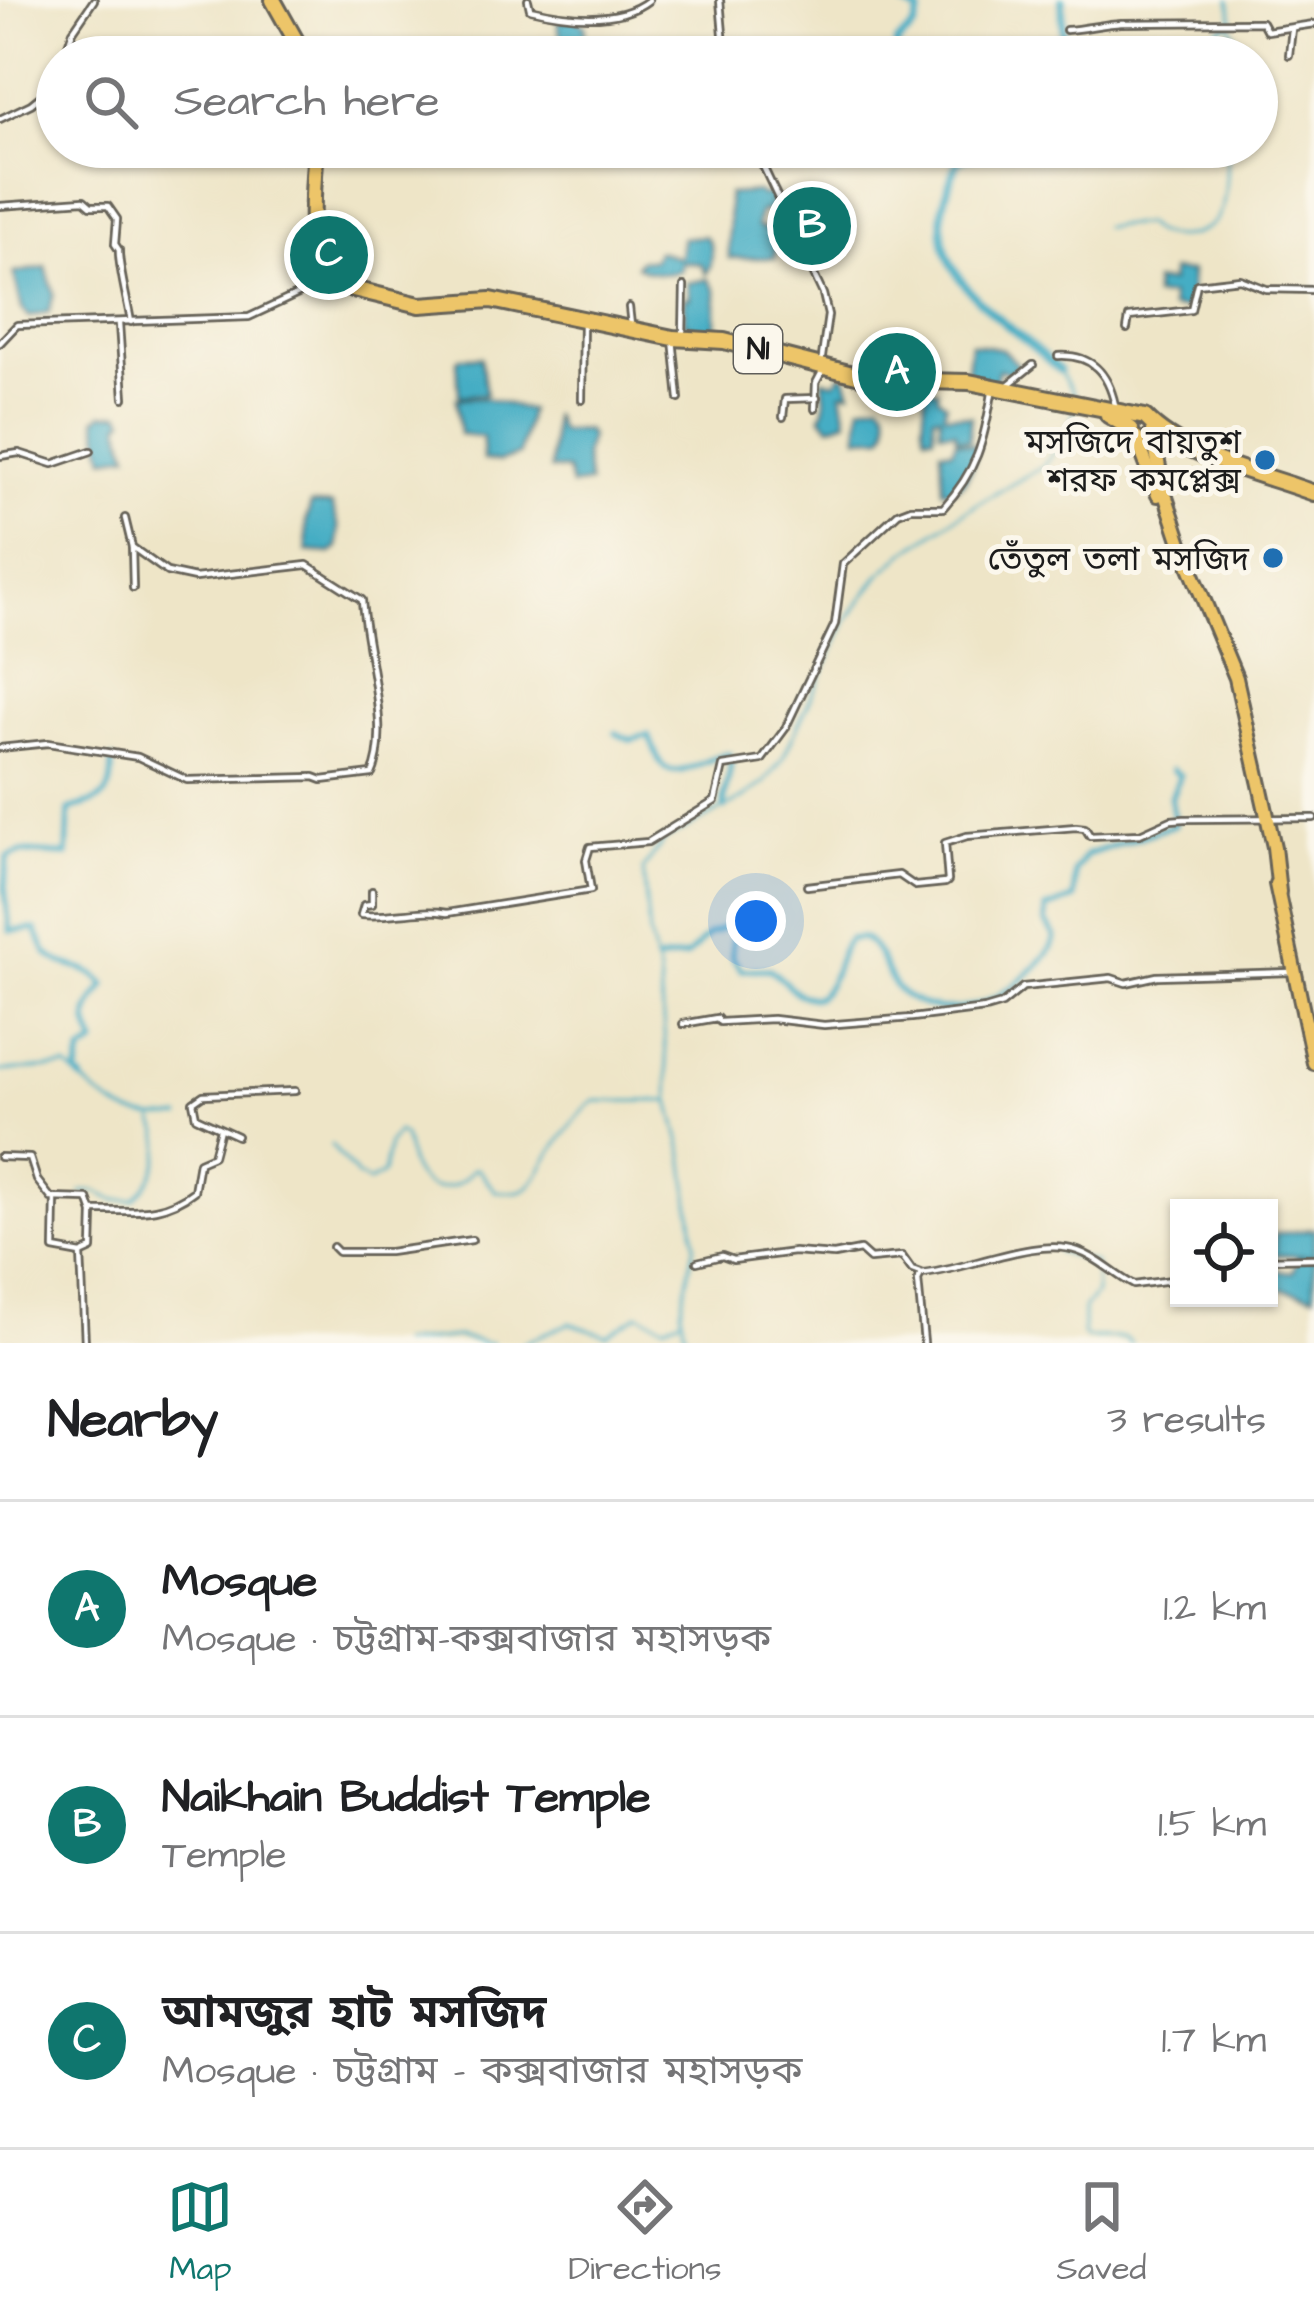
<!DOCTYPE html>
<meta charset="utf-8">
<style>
:root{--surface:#fff;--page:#f6f6f6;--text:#202124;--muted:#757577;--line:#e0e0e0;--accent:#0f766e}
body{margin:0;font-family:"Architects Daughter","Noto Sans Bengali",sans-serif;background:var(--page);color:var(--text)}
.controls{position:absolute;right:36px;bottom:36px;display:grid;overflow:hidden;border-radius:0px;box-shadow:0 3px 9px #0004}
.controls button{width:108px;height:108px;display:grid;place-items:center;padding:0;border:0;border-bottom:3px solid var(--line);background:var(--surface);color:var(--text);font:60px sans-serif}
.you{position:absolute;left:756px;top:921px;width:42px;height:42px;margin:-30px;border:9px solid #fff;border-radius:50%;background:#1a73e8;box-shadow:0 0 0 18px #1a73e833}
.badge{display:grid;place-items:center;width:78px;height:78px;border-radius:50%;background:var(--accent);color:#fff;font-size:39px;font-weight:700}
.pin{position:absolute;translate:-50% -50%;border:6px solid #fff;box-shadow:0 3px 12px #0006}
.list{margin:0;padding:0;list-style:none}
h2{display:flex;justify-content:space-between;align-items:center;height:156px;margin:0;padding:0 48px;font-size:51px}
h2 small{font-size:39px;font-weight:400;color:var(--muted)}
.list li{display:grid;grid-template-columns:78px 1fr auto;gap:36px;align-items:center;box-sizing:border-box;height:216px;padding:0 48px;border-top:3px solid var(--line)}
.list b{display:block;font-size:45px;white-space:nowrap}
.list p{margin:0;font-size:39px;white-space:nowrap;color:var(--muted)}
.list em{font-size:39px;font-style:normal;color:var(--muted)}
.icon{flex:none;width:66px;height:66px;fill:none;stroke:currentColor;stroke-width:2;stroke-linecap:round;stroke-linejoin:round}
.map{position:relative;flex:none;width:1314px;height:1343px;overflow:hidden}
.search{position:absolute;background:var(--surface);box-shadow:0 3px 9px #0004;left:36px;right:36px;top:36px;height:132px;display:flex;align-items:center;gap:30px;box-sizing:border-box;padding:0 42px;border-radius:66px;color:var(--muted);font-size:45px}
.sheet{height:804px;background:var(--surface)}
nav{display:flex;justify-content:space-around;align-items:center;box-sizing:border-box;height:168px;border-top:3px solid var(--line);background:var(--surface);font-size:33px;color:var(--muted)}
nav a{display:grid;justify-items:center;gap:6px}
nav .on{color:var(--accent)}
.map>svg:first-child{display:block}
.water{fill:#45adc4;stroke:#306470;stroke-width:3}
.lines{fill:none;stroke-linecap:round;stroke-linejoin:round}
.stream{stroke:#45adc4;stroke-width:3}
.canal{stroke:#45adc4;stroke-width:6}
.river{stroke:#45adc4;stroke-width:8}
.street-casing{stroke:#666258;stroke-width:10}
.primary-casing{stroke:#666258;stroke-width:18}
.highway-casing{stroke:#666258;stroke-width:20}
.street{stroke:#fff;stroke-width:4.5}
.primary{stroke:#edc569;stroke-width:12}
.highway{stroke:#edc569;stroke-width:14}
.poi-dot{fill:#1f6fb2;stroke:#fbf7ec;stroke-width:4.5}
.labels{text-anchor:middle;stroke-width:10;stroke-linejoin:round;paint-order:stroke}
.shield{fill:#fbf7ec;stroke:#5f5e5a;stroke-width:3}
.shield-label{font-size:30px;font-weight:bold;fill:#1c1c1c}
.poi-label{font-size:33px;fill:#1c1c1c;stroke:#fbf7ec;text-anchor:end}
</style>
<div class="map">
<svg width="1314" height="1343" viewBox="0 0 1314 1343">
<rect width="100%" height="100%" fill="#fbf7ec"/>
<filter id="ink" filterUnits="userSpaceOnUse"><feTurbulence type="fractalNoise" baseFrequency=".00833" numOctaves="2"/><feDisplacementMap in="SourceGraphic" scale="24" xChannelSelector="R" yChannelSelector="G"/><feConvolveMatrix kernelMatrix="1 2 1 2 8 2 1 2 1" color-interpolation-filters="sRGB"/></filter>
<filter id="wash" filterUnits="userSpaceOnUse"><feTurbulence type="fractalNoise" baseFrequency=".004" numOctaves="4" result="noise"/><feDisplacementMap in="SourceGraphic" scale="48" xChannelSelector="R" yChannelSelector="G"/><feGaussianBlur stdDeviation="2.7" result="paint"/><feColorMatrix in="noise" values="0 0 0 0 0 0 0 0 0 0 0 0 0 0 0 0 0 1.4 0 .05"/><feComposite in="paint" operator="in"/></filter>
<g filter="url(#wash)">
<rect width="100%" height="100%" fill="#eee5c7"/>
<g class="water">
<polygon points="574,18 585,25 585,57 563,57 558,21"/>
<polygon points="758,192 761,196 774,193 778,201 770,203 771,210 760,212 757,227 775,232 775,258 729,258 728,194"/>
<path d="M704,236c10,7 10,29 2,38l-5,-10 -20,-2v8c-15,7 -31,3 -45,-4l3,-6h14l4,-9 23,6 2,-19z"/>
<polygon points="46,267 54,294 49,312 29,317 22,309 14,273"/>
<polygon points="1171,271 1191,272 1189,309 1171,308 1170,296 1154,296 1154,282 1170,282"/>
<polygon points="708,279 716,291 716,327 712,332 691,329 690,324 684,324 685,298 690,298 687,283"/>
<polygon points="903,328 915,329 920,342 920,375 911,375 905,367 892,365 897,345 893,334 902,332"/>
<polygon points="970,343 1002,349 1018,365 1009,373 999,369 995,383 966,378"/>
<polygon points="462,357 481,357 486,394 459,396 457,360"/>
<path d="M842,374l4,2 5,16h-9l5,28 -17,6 -9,-10c7,-9 2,-27 2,-37l12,3z"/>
<polygon points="926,388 938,390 938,397 946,403 944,414 971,416 969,440 956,438 955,431 940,431 940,415 934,415 934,435 926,435 923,425"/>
<polygon points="484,398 529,410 519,455 498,462 483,460 483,437 460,434 456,399"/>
<path d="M880,401c10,7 11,26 3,35l-25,1 3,-32z"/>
<polygon points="120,413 125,419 120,424 129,454 105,458 96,419 102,414"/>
<polygon points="553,414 560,431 586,430 590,436 584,455 589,483 571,486 567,470 550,469"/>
<path d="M956,441l22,5c-4,19 -12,47 -35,44l-2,-40h11z"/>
<polygon points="311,504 332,505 339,527 338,548 331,553 307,551 306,520"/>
<polygon points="1314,1229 1314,1256 1275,1255 1275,1234"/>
<polygon points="1297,1258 1314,1259 1314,1295 1275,1288 1276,1270 1293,1272"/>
</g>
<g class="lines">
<g class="stream">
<polyline points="1230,23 1238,42 1238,57"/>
<polyline points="1190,57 1192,53 1212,50 1213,33 1233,20 1229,0"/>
<path d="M1103,227l42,-3c17,21 60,15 73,-8 10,-17 8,-49 9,-69"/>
<polyline points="1059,370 1075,396"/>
<path d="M0,1071l67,-4c40,36 57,56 114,50"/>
<path d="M331,1145l27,32 11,5 14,-8 6,-31 9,-11 6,4c3,10 4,21 7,30 13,31 45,27 62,3h5l17,22c41,6 37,-11 56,-38 13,-17 27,-40 43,-52h74"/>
<path d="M81,1192l14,-1 19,9h20c21,-21 36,-52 20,-79"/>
<polyline points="1057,1251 1095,1263 1096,1294 1083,1310 1083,1334 1086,1338 1124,1338 1131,1343"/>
<polyline points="399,1343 457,1337 485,1343"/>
<polyline points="488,1343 492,1343"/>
<polyline points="522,1343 570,1323 607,1335 639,1314 664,1325 679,1319"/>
<polyline points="687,1343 681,1310 695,1243 684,1155 670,1101 659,974 649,935 643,869 665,840 742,799 765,782 782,760 847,620 879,576 907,551 967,510 1043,466 1060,444 1075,411"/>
</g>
<g class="canal">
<path d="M616,733l14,7 18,-5c5,8 8,22 13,29 16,21 50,-11 68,-10 6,18 -8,35 -4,54"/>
<path d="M656,961l31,-5 21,-21 17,-8 7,4v26l9,13 29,-1 28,25 17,4c23,-14 18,-40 34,-59l14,-1c24,15 21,46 44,59 46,28 95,4 128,-30 10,-10 18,-17 20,-31l-9,-13v-14l28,-10 1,-28 11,-16 89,-30 -4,-27 9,-23 -8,-5"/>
<path d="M82,1080l-5,-5 5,-22 14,-9c-15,-29 -8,-34 9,-59 -20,-23 -40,-15 -55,-29 -8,-6 -9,-19 -15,-27l-25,2 -5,-43 2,-31 15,-5 45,3 2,-45c36,-11 44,-10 43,-51"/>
</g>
<g class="river">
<polyline points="895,0 920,12 915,27 897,43 895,57"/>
<polyline points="1062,0 1064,57"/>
<polyline points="401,49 403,57"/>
<path d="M562,147c5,3 9,9 15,12 14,9 51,-5 66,-12"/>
<path d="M1035,147c-25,8 -51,3 -76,13 -54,113 32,145 100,210"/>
</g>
</g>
</g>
<g filter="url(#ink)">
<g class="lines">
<defs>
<g id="street">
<path d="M528,0l2,9c37,9 87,16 119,-9"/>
<polyline points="720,0 725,57"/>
<path d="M1066,30c18,-1 38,-6 55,-7 48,0 94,-1 141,-1l5,9 47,-7"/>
<polyline points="1289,55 1292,29"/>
<polyline points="64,57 73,31 94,0"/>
<polyline points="0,119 31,104 57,83"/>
<polyline points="754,147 823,294 828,315 821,364"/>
<polyline points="866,157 910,147"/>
<path d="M0,206l84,-6 7,6h17l9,13 -2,25 4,6c-1,15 9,53 12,72"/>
<polyline points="629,307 631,325"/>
<polyline points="119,324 124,398"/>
<polyline points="1127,329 1129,317 1191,310 1197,284 1240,279 1266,289 1314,290"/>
<polyline points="683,334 684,286"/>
<polyline points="673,339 679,399"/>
<polyline points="0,343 17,325 249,317 326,281"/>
<path d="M1058,356c34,-2 50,17 57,49"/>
<polyline points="1008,385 1033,365"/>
<polyline points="582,400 583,323"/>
<polyline points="815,409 816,383 824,368"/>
<polyline points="783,417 785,399 817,398"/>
<polyline points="0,456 19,453 53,464 91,451"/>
<polyline points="132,547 133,588"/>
<path d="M0,748l48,-5 90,14 49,23 127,-3 8,3 50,-6c20,-43 -7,-124 -10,-174l-55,-35 -112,13 -28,-6 -35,-25 -7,-29"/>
<polyline points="807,886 899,875 915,886 945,883 948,881 945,843 967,836 1076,827 1085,828 1090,836 1140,834 1171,820 1184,819 1314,818"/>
<path d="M372,891v13l-8,1 -3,10c29,3 56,-7 86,-2l144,-23 -5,-30 4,-13 58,-5 67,-41 8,-35 39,-6 23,-31 50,-105 8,-60 55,-51 13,-5h32c34,-38 41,-66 49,-115"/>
<polyline points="683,1024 717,1018 720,1022 773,1019 824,1025 912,1018 985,1009 1002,1004 1023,987 1111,978 1126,983 1157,976 1292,972"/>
<polyline points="237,1136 196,1117 193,1102 203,1095 295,1091"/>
<polyline points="0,1157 30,1158 37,1180 51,1198 88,1199 93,1213 92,1249 81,1254"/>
<polyline points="55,1198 54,1249 81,1254 85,1343"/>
<path d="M93,1211c39,-1 68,6 101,-20l5,-29 14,-6 7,-27"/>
<polyline points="333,1247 338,1252 389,1252 472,1240"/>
<polyline points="1269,1259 1314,1258"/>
<polyline points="697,1262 722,1256 733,1260 794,1252 834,1255 860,1250 870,1259 902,1256 912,1270 920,1273"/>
<path d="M924,1343l-6,-63 3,-6c44,-3 115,-38 157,-23 21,7 36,24 56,34l45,-6"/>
</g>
<g id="primary">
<polyline points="1152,431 1163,488 1185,555 1236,678 1274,847 1279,892"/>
<polyline points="1136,437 1158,495"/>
<polyline points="1276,884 1314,1063"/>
</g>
<g id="highway">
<polyline points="273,0 305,57"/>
<path d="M316,147c-2,32 -12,119 16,137l88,21 71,-5 182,38 51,3 152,39 93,2 176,35c39,41 115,56 169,76"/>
<polyline points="1108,415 1131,429"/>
</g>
</defs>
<use href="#street" class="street-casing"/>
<use href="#primary" class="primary-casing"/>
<use href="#highway" class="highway-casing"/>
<use href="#street" class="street"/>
<use href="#primary" class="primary"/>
<use href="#highway" class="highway"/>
</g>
</g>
<g class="poi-dot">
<circle cx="1265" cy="460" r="12"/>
<circle cx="1273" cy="558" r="12"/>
</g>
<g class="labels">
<rect class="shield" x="734" y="325" width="48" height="48" rx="9"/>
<g class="shield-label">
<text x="758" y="359">N1</text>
</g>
<g class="poi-label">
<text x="1241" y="453">মসজিদে বায়তুশ<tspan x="1241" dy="38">শরফ কমপ্লেক্স</tspan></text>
<text x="1249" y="570">তেঁতুল তলা মসজিদ</text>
</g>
</g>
</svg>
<div class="controls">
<button><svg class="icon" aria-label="locate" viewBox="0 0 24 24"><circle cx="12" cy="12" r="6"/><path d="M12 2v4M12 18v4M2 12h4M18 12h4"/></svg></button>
</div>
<div class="you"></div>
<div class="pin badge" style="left:897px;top:372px">A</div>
<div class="pin badge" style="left:812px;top:226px">B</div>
<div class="pin badge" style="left:329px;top:255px">C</div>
<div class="search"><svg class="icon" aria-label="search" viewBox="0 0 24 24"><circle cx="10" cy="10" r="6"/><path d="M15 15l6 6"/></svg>Search here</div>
</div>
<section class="sheet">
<h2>Nearby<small>3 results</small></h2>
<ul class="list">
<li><span class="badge">A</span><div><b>Mosque</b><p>Mosque · চট্টগ্রাম-কক্সবাজার মহাসড়ক</p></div><em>1.2 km</em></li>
<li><span class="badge">B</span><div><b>Naikhain Buddist Temple</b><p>Temple</p></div><em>1.5 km</em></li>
<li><span class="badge">C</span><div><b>আমজুর হাট মসজিদ</b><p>Mosque · চট্টগ্রাম - কক্সবাজার মহাসড়ক</p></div><em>1.7 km</em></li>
</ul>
</section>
<nav>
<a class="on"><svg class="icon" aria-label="map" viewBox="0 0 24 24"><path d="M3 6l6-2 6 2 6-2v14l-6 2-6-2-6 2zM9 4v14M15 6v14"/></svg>Map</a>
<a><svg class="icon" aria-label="directions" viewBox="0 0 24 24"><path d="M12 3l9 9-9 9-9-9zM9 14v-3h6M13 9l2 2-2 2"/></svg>Directions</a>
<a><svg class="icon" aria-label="saved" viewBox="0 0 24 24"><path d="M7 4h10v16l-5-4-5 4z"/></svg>Saved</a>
</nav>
